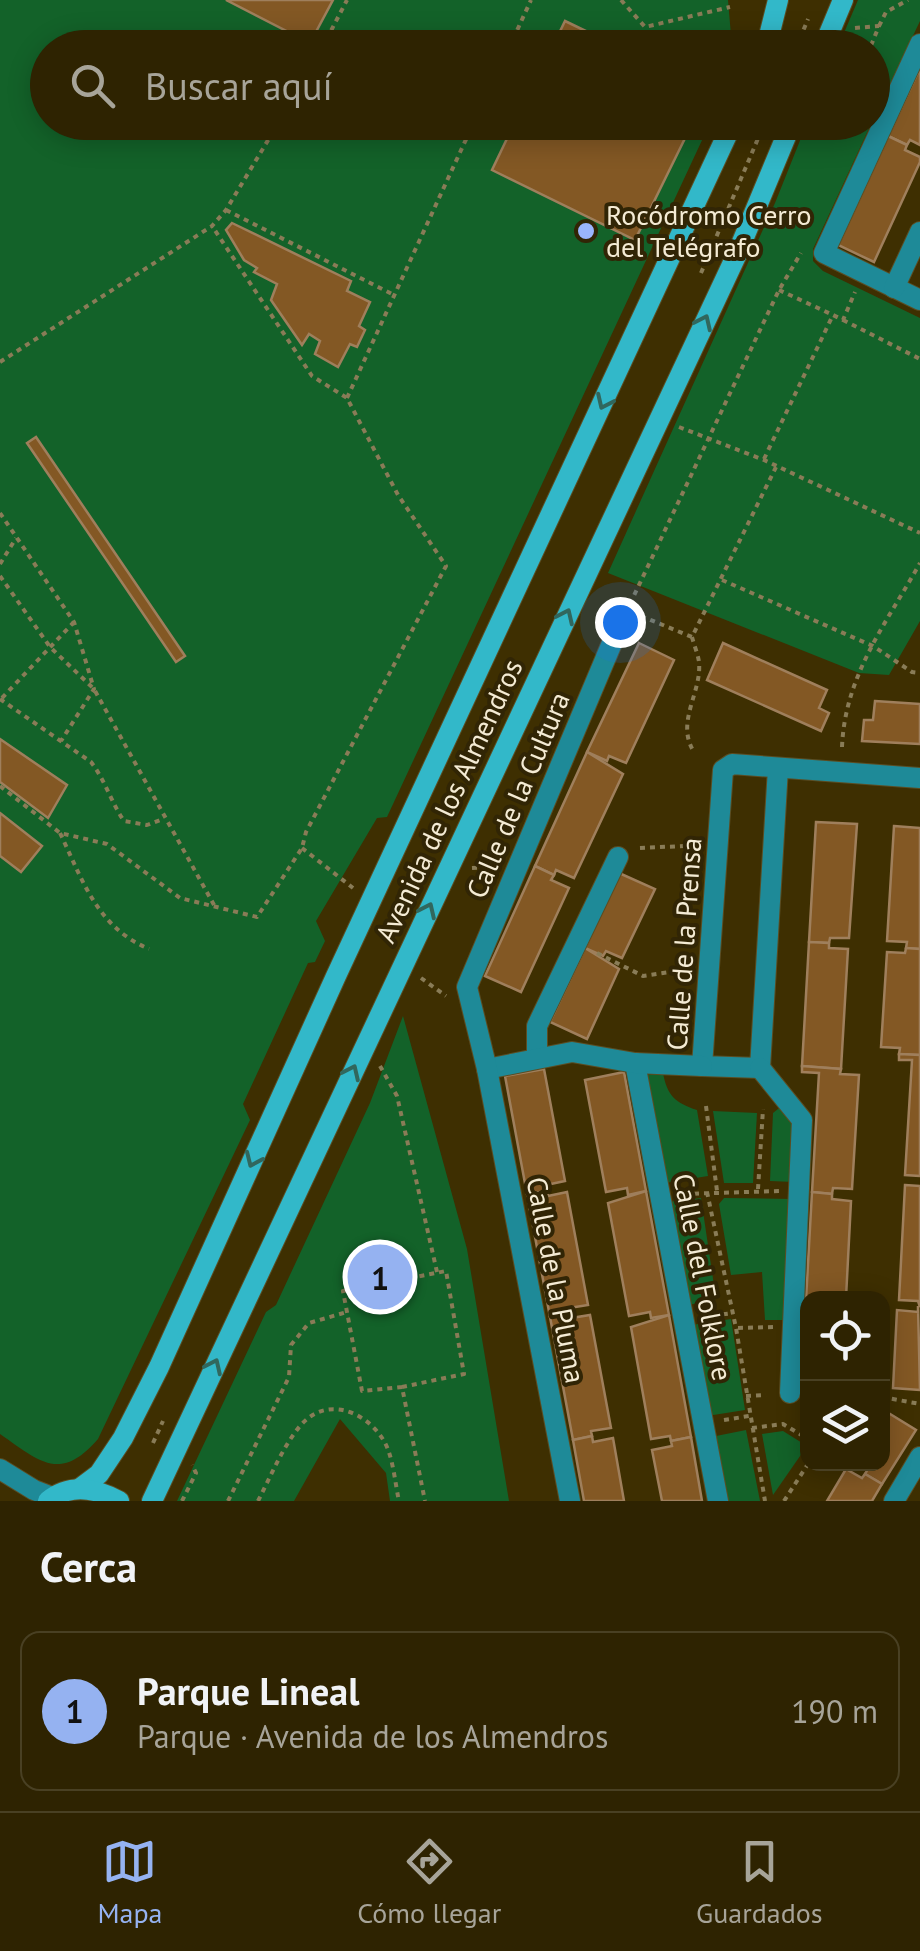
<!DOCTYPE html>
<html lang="es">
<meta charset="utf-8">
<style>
:root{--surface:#2e2301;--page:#3a2f10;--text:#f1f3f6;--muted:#a7a499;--line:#494023;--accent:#95b2f1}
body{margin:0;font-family:"PT Sans",sans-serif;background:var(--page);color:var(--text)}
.controls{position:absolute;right:30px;bottom:30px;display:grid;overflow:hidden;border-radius:20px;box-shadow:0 5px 25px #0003}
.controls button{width:90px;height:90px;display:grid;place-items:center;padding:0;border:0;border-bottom:2px solid var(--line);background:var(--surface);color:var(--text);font:50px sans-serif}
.you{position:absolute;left:620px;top:622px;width:35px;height:35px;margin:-25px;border:8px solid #fff;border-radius:50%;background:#1a73e8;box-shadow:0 0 0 15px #1a73e833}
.badge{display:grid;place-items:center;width:65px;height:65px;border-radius:50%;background:var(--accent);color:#111;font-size:32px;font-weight:700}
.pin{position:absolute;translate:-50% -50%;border:5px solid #fff;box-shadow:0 2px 10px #0006}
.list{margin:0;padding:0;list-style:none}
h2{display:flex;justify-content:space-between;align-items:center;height:130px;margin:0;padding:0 40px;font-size:42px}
h2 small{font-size:32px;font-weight:400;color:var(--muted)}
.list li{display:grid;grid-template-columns:65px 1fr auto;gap:30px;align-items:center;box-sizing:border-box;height:160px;margin:0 20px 20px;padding:0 20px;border:2px solid var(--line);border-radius:20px}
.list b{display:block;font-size:38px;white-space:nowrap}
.list p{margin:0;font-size:32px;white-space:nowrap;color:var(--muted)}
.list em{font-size:32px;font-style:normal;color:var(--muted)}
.icon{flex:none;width:55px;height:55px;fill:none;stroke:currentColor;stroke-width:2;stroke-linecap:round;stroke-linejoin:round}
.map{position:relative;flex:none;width:920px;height:1501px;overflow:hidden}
.search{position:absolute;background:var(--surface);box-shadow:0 5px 25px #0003;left:30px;right:30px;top:30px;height:110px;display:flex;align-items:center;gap:25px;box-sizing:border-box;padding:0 35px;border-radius:55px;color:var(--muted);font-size:38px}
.sheet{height:310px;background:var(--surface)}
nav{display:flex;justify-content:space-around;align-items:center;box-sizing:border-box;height:140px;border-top:2px solid var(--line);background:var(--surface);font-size:28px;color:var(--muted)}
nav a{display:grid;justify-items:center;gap:5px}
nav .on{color:var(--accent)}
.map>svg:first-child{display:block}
.green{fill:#136229}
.building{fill:#835824;stroke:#9f7f5c;stroke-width:2.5}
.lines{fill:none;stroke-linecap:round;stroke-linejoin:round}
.minor-casing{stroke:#5b4d23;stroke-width:22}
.secondary-casing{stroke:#5b4d23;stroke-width:22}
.path{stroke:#897c57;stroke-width:4;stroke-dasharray:5 5;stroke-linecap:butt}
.minor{stroke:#1e8a98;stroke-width:20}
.secondary{stroke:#32b8c9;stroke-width:20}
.oneway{stroke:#31675d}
.poi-dot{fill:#9ab5fd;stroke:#312505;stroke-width:4}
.labels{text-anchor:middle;stroke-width:8;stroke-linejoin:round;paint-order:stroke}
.poi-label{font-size:28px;fill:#f4ebd4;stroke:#312505;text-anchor:start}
.street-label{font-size:28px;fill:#f4ebd4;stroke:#312505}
</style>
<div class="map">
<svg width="920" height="1501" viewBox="0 0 920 1501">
<rect width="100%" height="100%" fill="#3e2f01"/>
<g class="green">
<path d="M0,0h728l4,47 -684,1v74l662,1 -323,694 -10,1 -61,103 9,20 -10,21 -7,1 -65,141 7,16 -152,319c-38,44 -59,22 -98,-5z"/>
<polygon points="858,0 920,0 920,21 872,122 872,48 838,47"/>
<polygon points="872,122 813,249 813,261 823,271 920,318 920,621 889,675 859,673 608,573 775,203 807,123"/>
<polygon points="403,1016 467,1249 509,1501 390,1501 386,1473 340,1419 294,1501 177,1501 266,1312 276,1305 370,1103"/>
<path d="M663,1073c4,22 12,30 34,37l11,66 -43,7 -19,-108z"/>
<polygon points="783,1105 797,1123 794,1182 770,1181 773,1113"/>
<polygon points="713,1111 757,1113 753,1183 724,1183"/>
<polygon points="701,1198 716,1299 689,1305 668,1202"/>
<polygon points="724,1198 793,1199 788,1320 765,1320 762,1272 731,1275 719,1204"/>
<polygon points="731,1319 745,1410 707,1416 692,1325"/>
<polygon points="746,1430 760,1501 723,1501 711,1437"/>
<polygon points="783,1431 807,1446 773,1495 762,1434"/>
</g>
<g class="building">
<polygon points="226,0 333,0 310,43"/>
<polygon points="565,21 621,48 552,48"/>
<polygon points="920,68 920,145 910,140 907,145 888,136"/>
<polygon points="515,122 693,122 635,240 492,170"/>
<polygon points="888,136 907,145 905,150 920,157 920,162 874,262 838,245"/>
<polygon points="232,223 351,281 347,291 370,302 359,326 365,330 357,347 350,344 338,367 315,354 320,341 309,334 302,345 271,300 277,284 254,272 257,268 244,260 226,230"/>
<polygon points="36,437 185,656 176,662 27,443"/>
<polygon points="639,643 674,660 626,763 609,756 607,761 587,752"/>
<polygon points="723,643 827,690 819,708 829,713 821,731 707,680"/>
<polygon points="875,701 920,704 920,744 862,741 864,720 873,720"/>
<polygon points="0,739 67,785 48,818 0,782"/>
<polygon points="587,752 623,774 574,878 556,870 554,875 535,866"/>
<polygon points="0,813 42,846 21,872 0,856"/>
<polygon points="816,822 857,824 849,938 830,938 829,943 809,942"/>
<polygon points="894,826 920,828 920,949 906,948 907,942 887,941"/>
<polygon points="535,866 554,875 551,880 569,888 521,992 485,976"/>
<polygon points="619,873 655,889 622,958 606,951 603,956 585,948"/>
<polygon points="809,942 829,943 829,948 848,949 841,1069 802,1066"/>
<polygon points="585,948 619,969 587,1039 550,1022"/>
<polygon points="906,948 920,949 920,1055 899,1054 900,1048 881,1047 887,952 905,953"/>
<polygon points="899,1054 920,1055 920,1176 905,1175 912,1060 899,1060"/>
<polygon points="802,1066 841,1069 840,1074 859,1075 852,1189 833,1188 832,1194 812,1192 819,1073 802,1072"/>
<polygon points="544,1069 565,1181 546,1185 547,1191 527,1194 505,1076"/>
<polygon points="624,1072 646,1191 628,1195 627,1188 606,1192 585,1080"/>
<polygon points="905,1185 920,1186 920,1307 918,1301 899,1300"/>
<polygon points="547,1191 548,1196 567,1192 588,1305 569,1308 570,1313 550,1317 527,1194"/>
<polygon points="646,1191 669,1315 651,1318 650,1312 629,1316 608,1203"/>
<polygon points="812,1192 832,1194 832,1199 851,1201 846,1298 808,1298 808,1318 805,1318"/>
<polygon points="918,1306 920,1390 893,1388 897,1310 918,1312"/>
<polygon points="570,1313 571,1318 590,1315 611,1428 591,1431 592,1436 573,1440 550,1317"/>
<polygon points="669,1315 691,1437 671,1441 670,1436 651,1439 631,1327"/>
<polygon points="882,1409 916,1430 882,1484 865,1474 868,1469 859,1464 882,1464"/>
<polygon points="592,1436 593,1442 613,1438 624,1501 584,1501 573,1440"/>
<polygon points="691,1437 702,1501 662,1501 652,1450 672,1446 671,1441"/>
<polygon points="846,1469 862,1478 865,1474 882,1484 872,1501 827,1501"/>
</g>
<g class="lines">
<defs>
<g id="minor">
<polyline points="920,44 824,253 920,300"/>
<polyline points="894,288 920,232"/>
<polyline points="778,768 760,1068 702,1066 723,770 732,764 920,778"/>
<polyline points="537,1057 537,1026 618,857"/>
<polyline points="635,1063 718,1501"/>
<polyline points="760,1068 802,1120 790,1393"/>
<polyline points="487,1069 572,1052 635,1063 702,1066"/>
<polyline points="0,1469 34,1490 52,1497"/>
<polyline points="570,1501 487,1069 467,987 620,624"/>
<polyline points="894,1501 920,1457"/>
</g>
<g id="secondary">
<polyline points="766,48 778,0"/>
<polyline points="823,48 843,0"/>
<polyline points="79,1489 99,1474 123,1438 159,1367 336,976 733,122"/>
<path d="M48,1501c22,-18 48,-13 71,0"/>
<polyline points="152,1501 737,254 792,122"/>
</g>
</defs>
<use href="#minor" class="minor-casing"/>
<use href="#secondary" class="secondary-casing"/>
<g class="path">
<polyline points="621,0 645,27 730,7"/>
<polyline points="879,26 886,12 908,0"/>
<polyline points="855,28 879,26 870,48"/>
<polyline points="322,48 347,0"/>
<polyline points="509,48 531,0"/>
<polyline points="796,48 808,19"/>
<polyline points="226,210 394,295"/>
<polyline points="701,273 765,122"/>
<polyline points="779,290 833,315"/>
<polyline points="843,320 920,359"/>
<polyline points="0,362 212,226 226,210 279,122"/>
<polyline points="347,398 474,122"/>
<polyline points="679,427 764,460 920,533"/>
<polyline points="764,459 833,315 843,320 855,292"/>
<polyline points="0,513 74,622 94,689 61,741"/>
<polyline points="0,564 16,538"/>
<polyline points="0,576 50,647 94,689 214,905"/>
<polyline points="722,580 873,646 912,672 920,673"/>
<polyline points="630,604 779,290 801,253"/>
<polyline points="641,616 692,637 776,467"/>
<path d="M692,637c2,8 6,17 7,25 3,31 -24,60 -5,90"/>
<polyline points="2,698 74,622"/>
<path d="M0,699l91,63c14,18 20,40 33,59l23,4 16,-6"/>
<path d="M842,747c3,-72 44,-123 78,-184"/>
<polyline points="0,786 60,833 107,844 180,898 257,917 302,848 306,832 446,566 398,495 347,398 312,376 212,226"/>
<path d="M60,833c23,48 37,94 89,116"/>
<polyline points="302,848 353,888"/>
<polyline points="640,848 684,846"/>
<polyline points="472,868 492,867"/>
<polyline points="597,953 643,976 677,971"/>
<polyline points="421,978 446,996"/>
<polyline points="380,1066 397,1096 437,1272"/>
<polyline points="706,1106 717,1191"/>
<polyline points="758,1189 763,1109"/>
<polyline points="707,1192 736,1328 765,1501"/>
<polyline points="684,1194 779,1191"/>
<polyline points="703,1317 733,1313"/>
<polyline points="738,1328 773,1327"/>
<polyline points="402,1387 464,1374 446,1271 343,1291 362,1391 402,1387 425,1501"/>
<polyline points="746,1396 766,1395"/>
<polyline points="882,1397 920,1404"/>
<polyline points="724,1420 749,1416"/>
<polyline points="752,1428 783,1424 808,1439"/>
<polyline points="153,1443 163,1421"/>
<polyline points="182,1501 196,1473 192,1465"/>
<polyline points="228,1501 289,1377 291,1345 309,1323 347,1312"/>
<path d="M258,1501c13,-25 24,-53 42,-75 26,-31 66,-15 84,15 9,15 11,42 15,60"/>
<polyline points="784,1501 808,1464"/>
</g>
<use href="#minor" class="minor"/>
<use href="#secondary" class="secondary"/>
</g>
<defs><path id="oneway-chevron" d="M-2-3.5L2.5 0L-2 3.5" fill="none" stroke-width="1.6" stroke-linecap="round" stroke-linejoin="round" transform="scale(2.5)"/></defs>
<g class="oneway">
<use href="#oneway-chevron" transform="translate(704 322) rotate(-65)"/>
<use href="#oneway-chevron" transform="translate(604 402) rotate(115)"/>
<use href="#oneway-chevron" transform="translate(566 616) rotate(-65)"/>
<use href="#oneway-chevron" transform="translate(428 910) rotate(-65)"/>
<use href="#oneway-chevron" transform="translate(352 1072) rotate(-65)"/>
<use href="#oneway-chevron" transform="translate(253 1160) rotate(114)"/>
<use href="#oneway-chevron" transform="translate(214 1366) rotate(-65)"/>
</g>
<circle class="poi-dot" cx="586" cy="231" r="10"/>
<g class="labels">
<g class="poi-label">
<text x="606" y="225">Rocódromo Cerro<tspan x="606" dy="32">del Telégrafo</tspan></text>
</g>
<g class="street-label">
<text transform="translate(518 795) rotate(-67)" y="10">Calle de la Cultura</text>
<text transform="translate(449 801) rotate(-65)" y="10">Avenida de los Almendros</text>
<text transform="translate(684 944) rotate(-86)" y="10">Calle de la Prensa</text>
<text transform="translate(703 1277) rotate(79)" y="10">Calle del Folklore</text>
<text transform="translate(556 1280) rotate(79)" y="10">Calle de la Pluma</text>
</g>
</g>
</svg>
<div class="controls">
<button><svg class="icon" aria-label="locate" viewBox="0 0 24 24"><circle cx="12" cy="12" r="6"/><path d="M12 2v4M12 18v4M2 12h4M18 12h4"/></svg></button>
<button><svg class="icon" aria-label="layers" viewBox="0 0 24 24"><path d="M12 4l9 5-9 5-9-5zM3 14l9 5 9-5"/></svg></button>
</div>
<div class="you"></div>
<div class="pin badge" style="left:380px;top:1277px">1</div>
<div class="search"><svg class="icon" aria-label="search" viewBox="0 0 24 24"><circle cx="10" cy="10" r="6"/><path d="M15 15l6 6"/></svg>Buscar aquí</div>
</div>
<section class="sheet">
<h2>Cerca<small></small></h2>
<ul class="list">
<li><span class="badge">1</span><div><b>Parque Lineal</b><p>Parque · Avenida de los Almendros</p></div><em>190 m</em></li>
</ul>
</section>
<nav>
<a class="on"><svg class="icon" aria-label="map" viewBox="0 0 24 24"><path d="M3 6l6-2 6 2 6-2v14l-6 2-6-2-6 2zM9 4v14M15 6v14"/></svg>Mapa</a>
<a><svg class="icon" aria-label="directions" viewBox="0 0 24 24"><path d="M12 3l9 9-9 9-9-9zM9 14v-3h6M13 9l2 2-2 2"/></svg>Cómo llegar</a>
<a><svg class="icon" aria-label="saved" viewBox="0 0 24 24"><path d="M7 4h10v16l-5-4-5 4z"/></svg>Guardados</a>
</nav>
